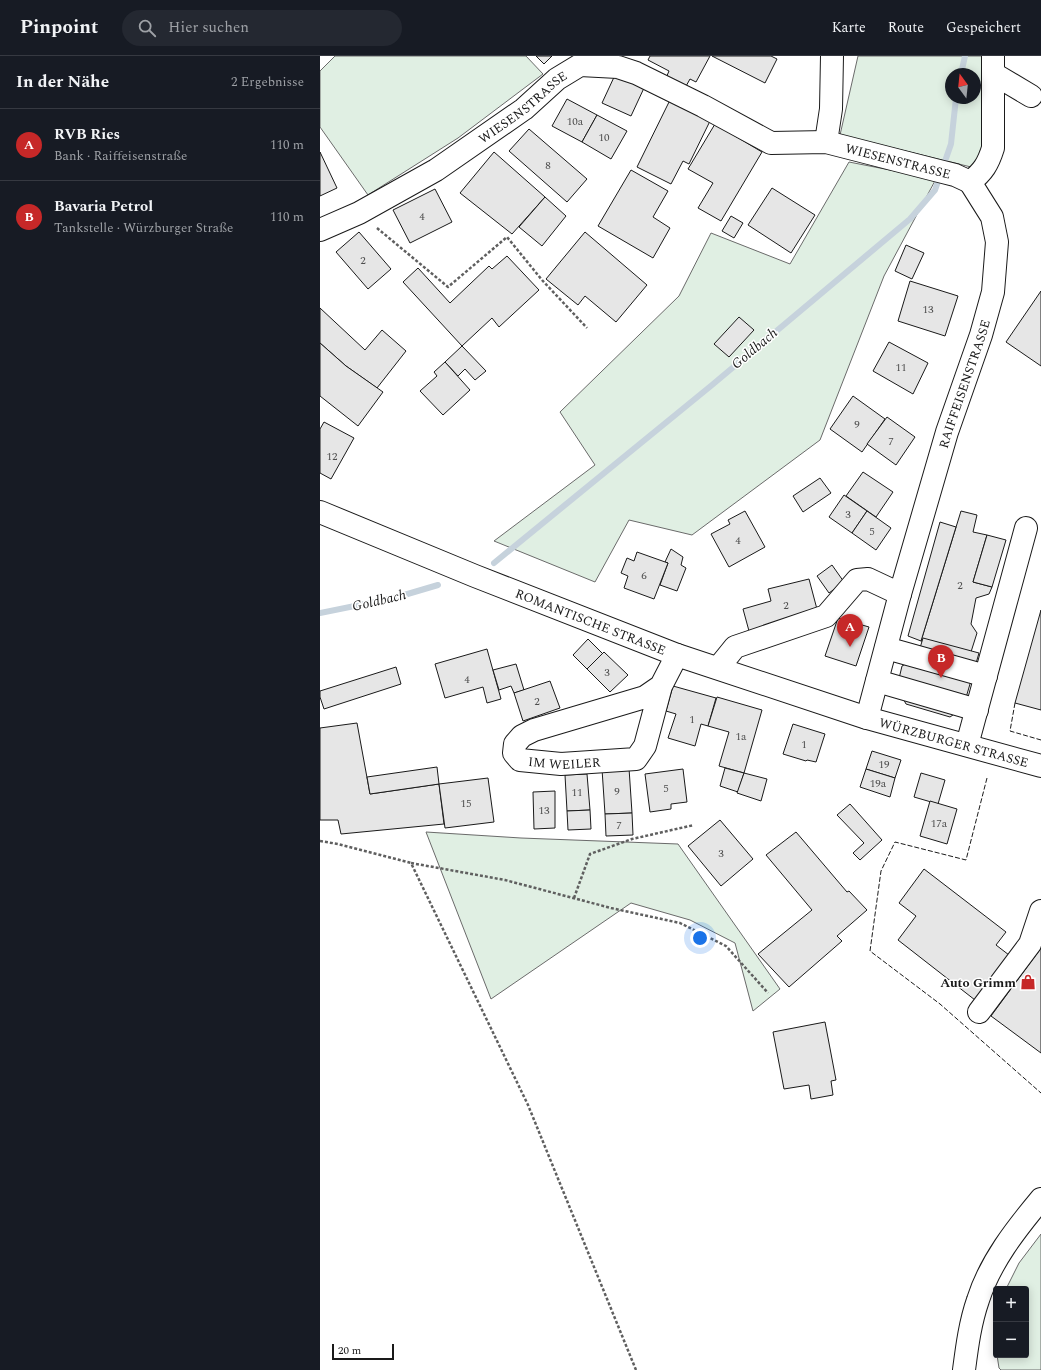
<!DOCTYPE html>
<html lang="de">
<meta charset="utf-8">
<style>
:root{--surface:#171b24;--page:#242831;--text:#f1f3f6;--muted:#9ea1a6;--line:#363941;--accent:#c62828}
body{margin:0;font-family:Spectral,serif;background:var(--page);color:var(--text)}
.controls{position:absolute;right:12px;bottom:12px;display:grid;overflow:hidden;border-radius:4px;box-shadow:0 2px 10px #0003}
.controls button{width:36px;height:36px;display:grid;place-items:center;padding:0;border:0;border-bottom:1px solid var(--line);background:var(--surface);color:var(--text);font:20px sans-serif}
.compass{position:absolute;left:625px;top:12px;width:36px;height:36px;border-radius:50%;background:var(--surface);box-shadow:0 2px 10px #0003;rotate:345deg}
.scale{position:absolute;left:12px;bottom:10px;width:62px;box-sizing:border-box;padding-left:4px;border:2px solid #1a1a1a;border-top:0;font-size:11px;line-height:14px;white-space:nowrap;color:#1a1a1a;-webkit-text-stroke:3px #fff;paint-order:stroke}
.you{position:absolute;left:380px;top:882px;width:14px;height:14px;margin:-10px;border:3px solid #fff;border-radius:50%;background:#1a73e8;box-shadow:0 0 0 6px #1a73e833}
.badge{display:grid;place-items:center;width:26px;height:26px;border-radius:50%;background:var(--accent);color:#fff;font-size:13px;font-weight:700}
.pin{position:absolute;translate:-50% -33px;filter:drop-shadow(0 1px 2px #0008)}
.pin::after{content:'';position:absolute;top:21px;width:14px;height:12px;background:inherit;clip-path:polygon(0 0,100% 0,50% 100%)}
.list{margin:0;padding:0;list-style:none}
h2{display:flex;justify-content:space-between;align-items:center;height:52px;margin:0;padding:0 16px;font-size:17px}
h2 small{font-size:13px;font-weight:400;color:var(--muted)}
.list li{display:grid;grid-template-columns:26px 1fr auto;gap:12px;align-items:center;box-sizing:border-box;height:72px;padding:0 16px;border-top:1px solid var(--line)}
.list b{display:block;font-size:15px;white-space:nowrap}
.list p{margin:0;font-size:13px;white-space:nowrap;color:var(--muted)}
.list em{font-size:13px;font-style:normal;color:var(--muted)}
.icon{flex:none;width:22px;height:22px;fill:none;stroke:currentColor;stroke-width:2;stroke-linecap:round;stroke-linejoin:round}
.map{position:relative;flex:none;width:721px;height:1314px;overflow:hidden}
header{display:flex;align-items:center;gap:24px;box-sizing:border-box;height:56px;padding:0 20px;background:var(--surface);border-bottom:1px solid var(--line)}
header strong{font-size:19px}
nav{display:flex;gap:22px;margin-inline-start:auto;font-size:14px}
.search{width:280px;height:36px;background:var(--page);display:flex;align-items:center;gap:10px;box-sizing:border-box;padding:0 14px;border-radius:22px;color:var(--muted);font-size:15px}
main{display:flex}
aside{flex:1;background:var(--surface)}
.map>svg:first-child{display:block}
.green{fill:#e0efe3;stroke:#6a6a6a;fill-rule:evenodd}
.lines{fill:none;stroke-linecap:round;stroke-linejoin:round}
.stream{stroke:#c6d2dc;stroke-width:6}
.building{fill:#e6e6e6;stroke:#1a1a1a}
.minor-casing{stroke:#1a1a1a;stroke-width:24}
.path{stroke:#5f5f5f;stroke-width:2.5;stroke-dasharray:3 2;stroke-linecap:butt}
.minor{stroke:#fff;stroke-width:22}
.fence{stroke:#1a1a1a;stroke-width:1;stroke-dasharray:5 2;stroke-linecap:butt}
.labels{text-anchor:middle;stroke-width:3;stroke-linejoin:round;paint-order:stroke}
.number-label{font-size:11px;fill:#4d4d4d}
.street-label{font-size:13px;fill:#1a1a1a;stroke:#fff}
.poi-label{font-size:13px;font-weight:bold;fill:#1a1a1a;stroke:#fff;text-anchor:end}
.water-label{font-size:14px;font-style:italic;fill:#1a1a1a;stroke:#fff}
</style>
<header>
<strong>Pinpoint</strong>
<div class="search"><svg class="icon" aria-label="search" viewBox="0 0 24 24"><circle cx="10" cy="10" r="6"/><path d="M15 15l6 6"/></svg>Hier suchen</div>
<nav><a>Karte</a><a>Route</a><a>Gespeichert</a></nav>
</header>
<main>
<aside>
<h2>In der Nähe<small>2 Ergebnisse</small></h2>
<ul class="list">
<li><span class="badge">A</span><div><b>RVB Ries</b><p>Bank · Raiffeisenstraße</p></div><em>110 m</em></li>
<li><span class="badge">B</span><div><b>Bavaria Petrol</b><p>Tankstelle · Würzburger Straße</p></div><em>110 m</em></li>
</ul>
</aside>
<div class="map">
<svg width="721" height="1314" viewBox="0 0 721 1314">
<rect width="100%" height="100%" fill="#fff"/>
<g class="green">
<polygon points="15,0 206,0 223,18 138,82 48,139 0,71 0,15"/>
<path d="M538,0h124l6,91 -17,20 -131,-32zM631,18h24v24h-24z"/>
<polygon points="529,106 616,123 564,220 500,384 372,479 309,464 275,526 174,485 275,409 240,356 359,240 391,177 470,208"/>
<polygon points="106,776 201,782 358,788 460,933 433,955 415,887 370,864 311,847 171,943"/>
<polygon points="721,1178 721,1314 681,1314 679,1312 677,1299 706,1299 706,1233 686,1233 699,1207"/>
</g>
<g class="lines">
<g class="stream">
<polyline points="641,18 645,0"/>
<polyline points="174,507 392,329 590,163 615,134 631,88 636,42"/>
<polyline points="0,557 74,542 118,529"/>
</g>
</g>
<g class="building">
<polygon points="216,0 232,0 224,8"/>
<polygon points="330,0 390,0 376,26 370,23 365,32 346,22 349,15 328,4"/>
<polygon points="392,0 451,0 457,3 445,27"/>
<polygon points="295,19 324,32 311,60 282,47"/>
<polygon points="247,43 277,59 262,86 232,70"/>
<polygon points="350,44 391,63 369,108 363,105 351,128 317,111"/>
<polygon points="277,59 307,75 291,103 262,86"/>
<polygon points="395,68 442,96 401,165 378,152 393,127 368,113"/>
<polygon points="209,73 267,123 247,146 189,95"/>
<polygon points="0,96 17,132 0,140"/>
<polygon points="174,96 225,141 192,178 140,137"/>
<polygon points="311,114 348,135 333,161 350,172 333,202 278,170"/>
<polygon points="452,132 495,159 471,197 428,169"/>
<polygon points="115,133 132,166 90,187 73,154"/>
<polygon points="225,141 246,160 222,190 199,171"/>
<polygon points="411,160 423,167 414,182 402,175"/>
<polygon points="39,176 71,213 48,233 16,196"/>
<polygon points="265,176 327,229 296,266 265,240 258,249 226,223"/>
<polygon points="586,189 604,197 592,223 575,215"/>
<polygon points="187,200 219,234 179,271 172,262 142,290 83,226 98,212 130,247 169,210 172,213"/>
<polygon points="590,225 638,240 625,280 578,265"/>
<polygon points="721,235 721,310 686,286"/>
<polygon points="0,252 45,294 62,274 86,295 57,332 26,310 0,287"/>
<polygon points="419,261 434,274 409,301 394,288"/>
<polygon points="569,286 608,307 593,338 553,315"/>
<polygon points="0,287 26,310 63,336 38,370 0,340"/>
<polygon points="142,290 166,315 155,324 145,313 138,320 125,306"/>
<polygon points="125,306 150,334 123,359 100,335 117,320 114,316"/>
<polygon points="533,340 565,363 542,396 510,373"/>
<polygon points="567,361 595,381 576,409 547,388"/>
<polygon points="4,366 34,382 11,423 0,417 0,373"/>
<polygon points="543,416 573,436 556,461 526,440"/>
<polygon points="500,422 511,437 483,456 473,440"/>
<polygon points="524,439 547,455 532,477 509,461"/>
<polygon points="425,455 445,491 409,511 391,478 410,468 408,464"/>
<polygon points="547,455 571,472 556,494 532,477"/>
<polygon points="641,455 657,459 653,476 667,479 653,526 672,531 669,538 656,542 651,568 657,577 650,599 601,585"/>
<polygon points="620,466 636,471 601,585 588,580"/>
<polygon points="667,479 686,484 672,531 653,526"/>
<polygon points="351,493 363,501 361,509 366,512 357,535 340,529 348,507 345,506"/>
<polygon points="317,496 348,507 334,543 304,532 308,520 301,517 307,502 314,505"/>
<polygon points="512,509 524,526 509,537 497,520"/>
<polygon points="489,523 498,557 429,575 423,553 451,545 448,533"/>
<polygon points="721,554 721,654 695,647"/>
<polygon points="518,562 549,571 536,610 505,600"/>
<polygon points="603,582 659,597 643,652 630,661 586,648 577,631 582,610 597,602"/>
<polygon points="268,583 283,598 267,613 253,599"/>
<polygon points="167,593 181,643 167,647 163,631 125,642 115,608"/>
<polygon points="284,596 308,619 290,636 267,613"/>
<polygon points="196,608 204,634 194,637 191,630 179,634 173,614"/>
<polygon points="76,611 81,628 4,653 0,641 0,635"/>
<polygon points="230,625 240,652 203,665 194,637"/>
<polygon points="353,630 396,642 388,670 381,668 375,690 348,682 356,658 346,655"/>
<polygon points="397,641 442,654 424,717 399,710 409,676 388,670"/>
<polygon points="37,667 50,738 119,728 124,768 21,778 18,764 0,764 0,672"/>
<polygon points="473,668 505,678 496,706 487,704 486,705 463,698"/>
<polygon points="552,695 581,704 575,722 546,713"/>
<polygon points="117,711 119,728 50,738 47,721"/>
<polygon points="309,712 312,757 285,758 282,713"/>
<polygon points="405,712 424,717 418,736 400,730"/>
<polygon points="363,713 367,746 351,748 351,753 330,756 325,718"/>
<polygon points="546,713 575,722 570,741 540,731"/>
<polygon points="424,717 447,723 441,745 417,737"/>
<polygon points="601,717 625,724 618,748 594,741"/>
<polygon points="267,718 270,754 247,755 245,719"/>
<polygon points="168,722 174,766 125,772 119,728"/>
<polygon points="235,735 235,772 214,773 213,736"/>
<polygon points="610,745 637,753 627,788 600,780"/>
<polygon points="530,748 562,784 540,804 533,797 544,787 517,759"/>
<polygon points="270,754 271,773 248,774 247,755"/>
<polygon points="312,757 313,779 286,780 285,758"/>
<polygon points="400,764 433,803 401,830 368,790"/>
<polygon points="476,776 527,836 529,835 547,854 517,880 522,885 469,931 438,898 492,854 446,799"/>
<polygon points="604,813 686,876 676,889 689,899 655,944 578,884 596,860 579,847"/>
<polygon points="721,892 721,997 671,960"/>
<polygon points="505,966 516,1024 511,1025 513,1039 491,1043 489,1029 464,1033 453,976"/>
</g>
<g class="lines">
<defs>
<g id="minor">
<polyline points="674,18 711,40"/>
<polyline points="506,86 511,53 512,0"/>
<path d="M650,126c13,-10 18,-18 23,-34v-92"/>
<path id="s1" d="M0,174l39,-17 77,-43 88,-61 33,-30 23,-14 38,2 18,6 67,33 68,37 55,-1 109,28 20,5 15,7"/>
<path id="s2" d="M0,456l155,64 202,79 190,63 174,48"/>
<polyline points="566,592 666,620"/>
<polyline points="398,612 415,591 506,560 537,524 548,523 580,538"/>
<polyline points="557,625 657,654"/>
<path id="s3" d="M341,630l-16,11 -111,33 -12,6 -7,8 -1,9 6,7 41,4 75,-5 9,-13 16,-60 16,-31"/>
<path id="s4" d="M547,662l33,-124 47,-162 34,-97 12,-43 4,-50 -5,-25 -22,-35"/>
<polyline points="647,689 706,472"/>
<polyline points="659,956 710,888 721,855"/>
<path d="M644,1314c3,-23 6,-47 14,-70 12,-38 38,-71 63,-101"/>
</g>
</defs>
<use href="#minor" class="minor-casing"/>
<g class="path">
<polyline points="57,172 128,231 187,181 222,224 267,272"/>
<polyline points="0,785 18,788 91,807"/>
<polyline points="254,842 270,798 312,783 374,769"/>
<polyline points="316,1314 208,1049 91,807 185,824 291,852 360,867 406,890 448,937"/>
</g>
<use href="#minor" class="minor"/>
<g class="fence">
<polyline points="695,647 690,675 721,684"/>
<polyline points="667,722 646,804 575,786 561,815 550,895 620,948 721,1037"/>
</g>
</g>
<defs>
<symbol id="shop-bare" viewBox="-9 -9 18 18"><path d="M-5-2.5h2.3a2.7 3.5 0 0 1 5.4 0H5L5.5 6h-11ZM-1.5-2.5h3a1.5 2.3 0 0 0-3 0Z" fill="#c62828" stroke="#fff" stroke-width="2.5" paint-order="stroke"/></symbol>
</defs>
<g fill-rule="evenodd">
<use href="#shop-bare" x="697" y="915" width="22" height="22"/>
</g>
<g class="labels">
<g class="number-label">
<text x="255" y="69">10a</text>
<text x="284" y="85">10</text>
<text x="228" y="113">8</text>
<text x="102" y="164">4</text>
<text x="43" y="208">2</text>
<text x="608" y="257">13</text>
<text x="581" y="315">11</text>
<text x="537" y="372">9</text>
<text x="571" y="389">7</text>
<text x="12" y="404">12</text>
<text x="528" y="462">3</text>
<text x="552" y="479">5</text>
<text x="418" y="488">4</text>
<text x="324" y="523">6</text>
<text x="640" y="533">2</text>
<text x="466" y="553">2</text>
<text x="287" y="620">3</text>
<text x="147" y="627">4</text>
<text x="217" y="649">2</text>
<text x="372" y="667">1</text>
<text x="421" y="684">1a</text>
<text x="484" y="692">1</text>
<text x="564" y="712">19</text>
<text x="558" y="731">19a</text>
<text x="346" y="736">5</text>
<text x="297" y="739">9</text>
<text x="257" y="740">11</text>
<text x="146" y="751">15</text>
<text x="224" y="758">13</text>
<text x="619" y="771">17a</text>
<text x="299" y="773">7</text>
<text x="401" y="801">3</text>
</g>
<g class="street-label">
<text dy="5" stroke="none"><textPath href="#s1" startOffset="238">WIESENSTRASSE</textPath></text>
<text dy="5" stroke="none"><textPath href="#s1" startOffset="648">WIESENSTRASSE</textPath></text>
<text dy="5" stroke="none"><textPath href="#s4" startOffset="348">RAIFFEISENSTRASSE</textPath></text>
<text dy="5" stroke="none"><textPath href="#s2" startOffset="292">ROMANTISCHE STRASSE</textPath></text>
<text dy="5" stroke="none"><textPath href="#s2" startOffset="675">WÜRZBURGER STRASSE</textPath></text>
<text dy="5" stroke="none"><textPath href="#s3" startOffset="222">IM WEILER</textPath></text>
</g>
<g class="poi-label">
<text x="696" y="931">Auto Grimm</text>
</g>
<g class="water-label">
<text transform="translate(434 292) rotate(-40)" y="5">Goldbach</text>
<text transform="translate(59 544) rotate(-13)" y="5">Goldbach</text>
</g>
</g>
</svg>
<div class="controls">
<button>+</button>
<button>−</button>
</div>
<svg class="compass" viewBox="-18 -18 36 36"><path d="M0-13l5 13h-10z" fill="#e53935"/><path d="M0 13l5-13h-10z" fill="#9ea1a6"/></svg>
<div class="scale">20 m</div>
<div class="you"></div>
<div class="pin badge" style="left:530px;top:591px">A</div>
<div class="pin badge" style="left:621px;top:622px">B</div>
</div>
</main>
